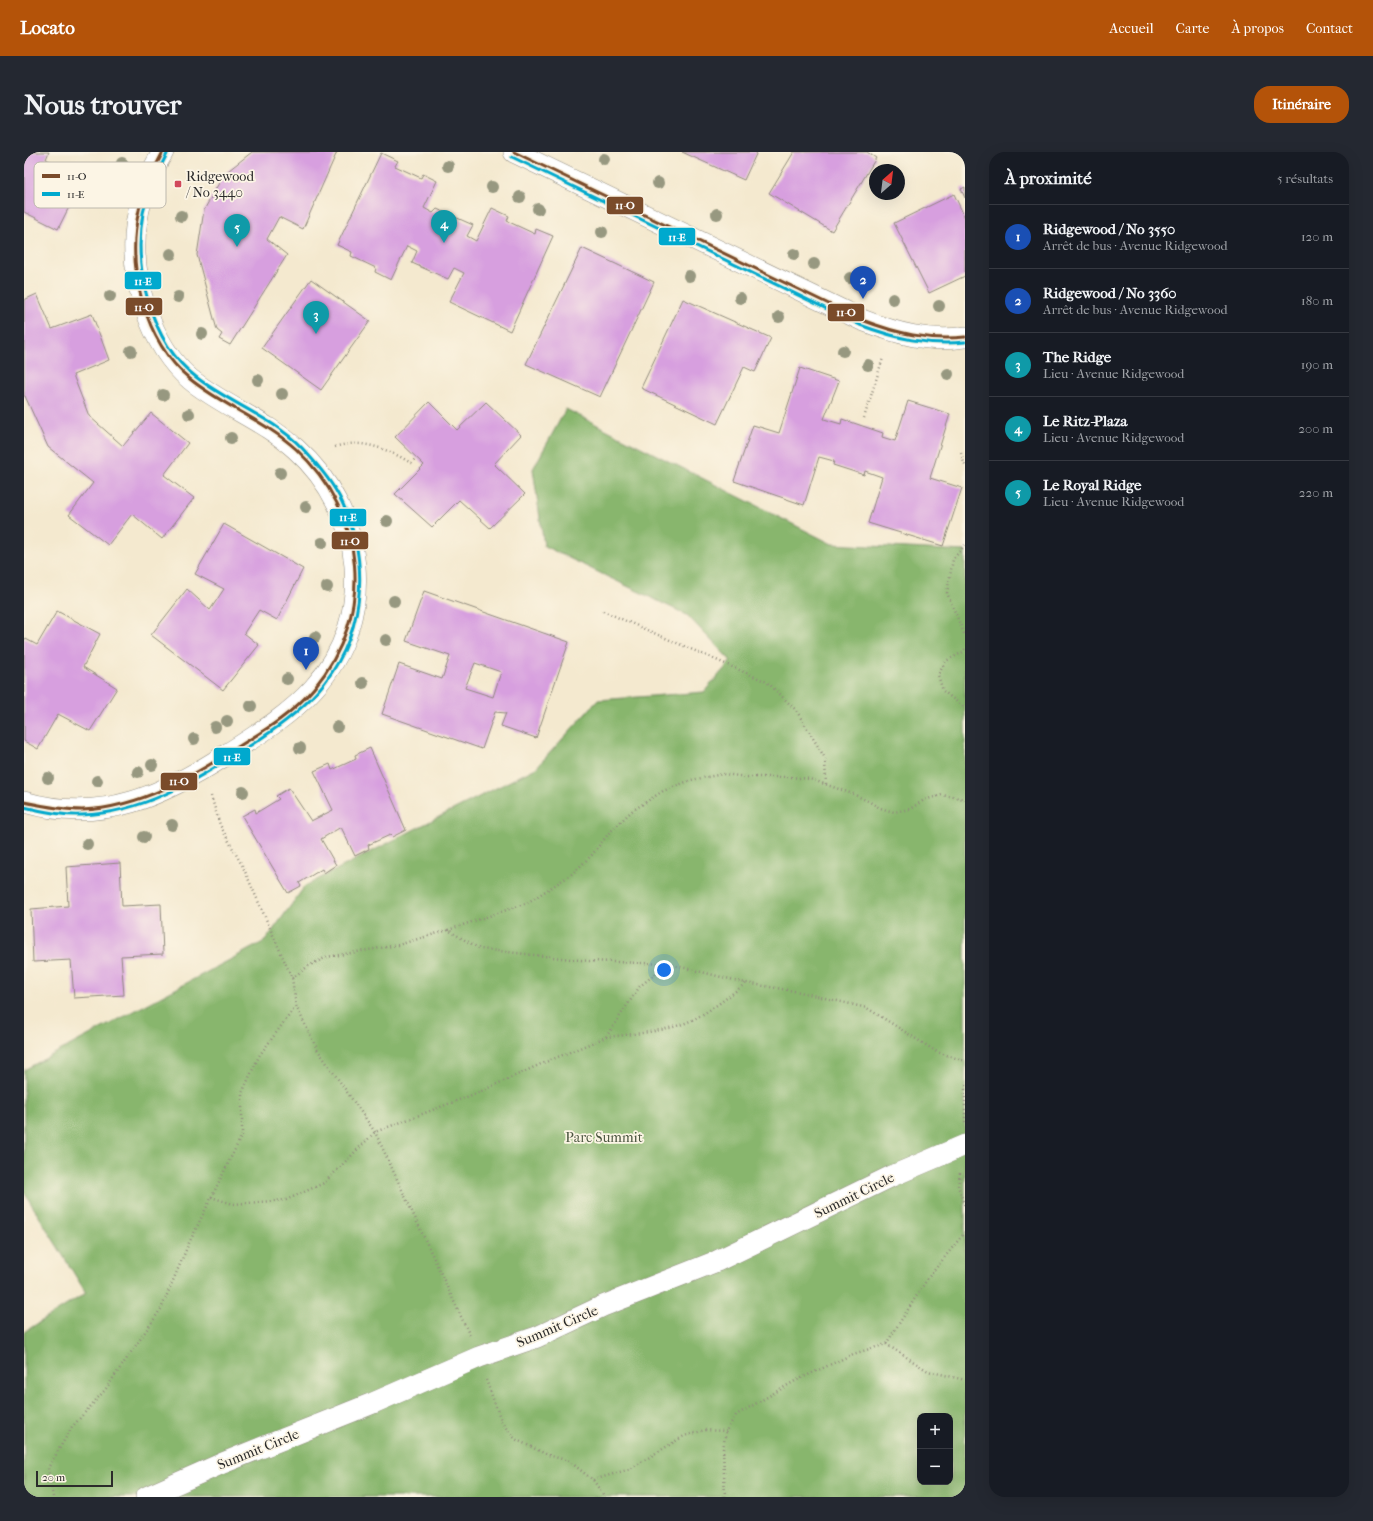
<!DOCTYPE html>
<html lang="fr">
<meta charset="utf-8">
<style>
:root{--surface:#171b24;--page:#242831;--text:#f1f3f6;--muted:#9ea1a6;--line:#363941;--accent:#b45309}
body{margin:0;font-family:"IM FELL French Canon",serif;background:var(--page);color:var(--text)}
.controls{position:absolute;right:12px;bottom:12px;display:grid;overflow:hidden;border-radius:8px;box-shadow:0 4px 16px #0002}
.controls button{width:36px;height:36px;display:grid;place-items:center;padding:0;border:0;border-bottom:1px solid var(--line);background:var(--surface);color:var(--text);font:20px sans-serif}
.compass{position:absolute;left:845px;top:12px;width:36px;height:36px;border-radius:50%;background:var(--surface);box-shadow:0 4px 16px #0002;rotate:28deg}
.scale{position:absolute;left:12px;bottom:10px;width:77px;box-sizing:border-box;padding-left:4px;border:2px solid #2b2b2b;border-top:0;font-size:11px;line-height:14px;white-space:nowrap;color:#2b2b2b;-webkit-text-stroke:3px #fcf5e5;paint-order:stroke}
.you{position:absolute;left:640px;top:818px;width:14px;height:14px;margin:-10px;border:3px solid #fff;border-radius:50%;background:#1a73e8;box-shadow:0 0 0 6px #1a73e833}
.badge{display:grid;place-items:center;width:26px;height:26px;border-radius:50%;background:var(--accent);color:#fff;font-size:13px;font-weight:700}
.pin{position:absolute;translate:-50% -33px;filter:drop-shadow(0 1px 2px #0008)}
.pin::after{content:'';position:absolute;top:21px;width:14px;height:12px;background:inherit;clip-path:polygon(0 0,100% 0,50% 100%)}
.list{margin:0;padding:0;list-style:none}
h2{display:flex;justify-content:space-between;align-items:center;height:52px;margin:0;padding:0 16px;font-size:17px}
h2 small{font-size:13px;font-weight:400;color:var(--muted)}
.list li{display:grid;grid-template-columns:26px 1fr auto;gap:12px;align-items:center;box-sizing:border-box;height:64px;padding:0 16px;border-top:1px solid var(--line)}
.list b{display:block;font-size:15px;white-space:nowrap}
.list p{margin:0;font-size:13px;white-space:nowrap;color:var(--muted)}
.list em{font-size:13px;font-style:normal;color:var(--muted)}
.map{position:relative;flex:none;width:941px;height:1345px;overflow:hidden;border-radius:16px}
header{display:flex;align-items:center;gap:24px;box-sizing:border-box;height:56px;padding:0 20px;background:var(--accent);color:#fff}
header strong{font-size:19px}
nav{display:flex;gap:22px;margin-inline-start:auto;font-size:14px}
.intro{display:flex;align-items:center;justify-content:space-between;box-sizing:border-box;height:96px;padding:0 24px}
h1{margin:0;font-size:28px}
.button{padding:10px 18px;border-radius:16px;background:var(--accent);color:#fff;font-size:14px;font-weight:700}
main{display:flex;gap:24px;padding:0 24px}
aside{flex:1;background:var(--surface);border-radius:16px;box-shadow:0 4px 16px #0002}
.map>svg:first-child{display:block}
.forest{fill:#88b66d;stroke:#5a704c;fill-rule:evenodd}
.building{fill:#d79fdf;fill-rule:evenodd}
.lines{fill:none;stroke-linecap:round;stroke-linejoin:round}
.street-casing{stroke:#908a7d;stroke-width:22}
.path{stroke:#908a7d;stroke-width:2.5;stroke-dasharray:1 3;stroke-linecap:butt}
.street{stroke:#fff;stroke-width:21}
.bus-1-casing{stroke:#fcf5e5;stroke-width:6}
.bus-2-casing{stroke:#fcf5e5;stroke-width:6}
.bus-1{stroke:#7a4b2a;stroke-width:3}
.bus-2{stroke:#00a9ce;stroke-width:3}
.tree{fill:#979880}
.poi-dot{fill:#d1495b;stroke:#fcf5e5;stroke-width:1.5}
.labels{text-anchor:middle;stroke-width:3.5;stroke-linejoin:round;paint-order:stroke}
.poi-label{font-size:14px;fill:#2b2b2b;stroke:#fcf5e5;text-anchor:start}
.park-label{font-size:14px;fill:#4b5540;stroke:#fcf5e5}
.street-label{font-size:14px;fill:#2b2b2b;stroke:#fcf5e5}
.key{fill:#fcf5e5;stroke:#bdb8ad;stroke-width:1}
.key-label{font-size:11px;fill:#2b2b2b}
.line-badge{stroke:#fcf5e5;stroke-width:1.5}
.badge-label{font-size:11px;text-anchor:middle;font-weight:bold;fill:#fff}
</style>
<header>
<strong>Locato</strong>
<nav><a>Accueil</a><a>Carte</a><a>À propos</a><a>Contact</a></nav>
</header>
<div class="intro"><h1>Nous trouver</h1><a class="button">Itinéraire</a></div>
<main>
<div class="map">
<svg width="941" height="1345" viewBox="0 0 941 1345">
<rect width="100%" height="100%" fill="#fcf5e5"/>
<filter id="ink" filterUnits="userSpaceOnUse"><feTurbulence type="fractalNoise" baseFrequency=".025" numOctaves="2"/><feDisplacementMap in="SourceGraphic" scale="8" xChannelSelector="R" yChannelSelector="G"/><feConvolveMatrix kernelMatrix="1 2 1 2 8 2 1 2 1" color-interpolation-filters="sRGB"/></filter>
<filter id="wash" filterUnits="userSpaceOnUse"><feTurbulence type="fractalNoise" baseFrequency=".012" numOctaves="4" result="noise"/><feDisplacementMap in="SourceGraphic" scale="16" xChannelSelector="R" yChannelSelector="G"/><feGaussianBlur stdDeviation="0.9" result="paint"/><feColorMatrix in="noise" values="0 0 0 0 0 0 0 0 0 0 0 0 0 0 0 0 0 1.4 0 .05"/><feComposite in="paint" operator="in"/></filter>
<g filter="url(#wash)">
<rect width="100%" height="100%" fill="#f4e9cf"/>
<path class="forest" d="M542,257l266,135 133,7v946h-941v-165l62,-39 -62,-101v-122l241,-129 40,-55 112,-58 119,-60 62,-68 106,-8 27,-31 -44,-46 -143,-69 -11,-77zM896,1264h30v66h-30z"/>
<g id="blocks">
<g class="building">
<polygon points="0,0 25,0 22,7 59,27 34,77 0,60"/>
<polygon points="228,0 313,0 279,77 255,65 243,87 263,103 206,193 195,187 198,182 193,178 173,103 180,58 200,22"/>
<polygon points="658,0 733,0 720,28"/>
<polygon points="770,0 843,0 852,6 808,79 745,41"/>
<polygon points="357,1 374,9 371,14 397,26 399,22 413,29 400,56 409,61 413,57 449,73 443,84 452,89 468,56 485,64 483,69 511,82 512,77 529,84 486,179 425,150 440,121 430,116 424,127 388,111 393,99 383,94 367,128 351,120 352,116 327,104 328,100 313,93"/>
<polygon points="941,35 941,46 937,37"/>
<polygon points="930,42 941,66 941,124 905,141 870,71"/>
<polygon points="558,96 630,130 576,245 502,212"/>
<polygon points="287,127 346,169 297,238 238,196"/>
<polygon points="13,142 28,177 68,162 85,208 49,223 65,264 99,294 127,261 164,291 140,323 170,346 138,387 108,362 84,393 45,363 69,331 24,295 1,244 0,244 0,148"/>
<polygon points="659,147 747,186 731,220 720,215 693,272 617,236"/>
<polygon points="776,216 815,229 800,267 817,272 818,267 859,281 858,285 871,289 884,249 926,262 906,326 938,336 919,394 844,371 858,325 841,319 840,323 809,313 810,309 795,305 780,353 710,329 729,273 755,281"/>
<polygon points="405,250 433,278 462,250 497,283 470,312 501,342 466,376 435,348 408,375 371,342 400,313 371,285"/>
<polygon points="200,372 279,417 253,468 235,458 220,481 235,493 199,538 127,483 163,437 186,458 200,437 171,422"/>
<path d="M400,439l145,51 -33,96 -35,-12 5,-13 -11,-1 -13,37 -100,-35 17,-50 43,15 8,-23 -44,-15zM451,511l26,9 -8,25 -28,-9z"/>
<polygon points="33,459 76,482 59,515 93,536 66,579 34,562 14,597 0,589 0,486 13,493"/>
<polygon points="346,596 382,678 368,685 366,683 344,693 345,697 331,704 317,675 297,687 312,713 300,721 298,717 275,731 277,734 264,741 218,664 231,657 232,661 255,647 252,644 265,636 287,669 309,658 290,619 306,612 308,618 332,607 331,603"/>
<polygon points="96,711 98,754 137,752 139,802 97,804 100,843 50,846 47,808 9,810 7,757 44,754 42,715"/>
</g>
</g>
</g>
<g filter="url(#ink)">
<use href="#blocks" fill-opacity="0" stroke="#908a7d" stroke-width="1"/>
<g class="lines">
<defs>
<g id="street">
<path d="M490,0l348,168c33,13 68,23 103,17"/>
<path d="M0,650c79,23 140,-7 205,-49 30,-19 62,-39 85,-65 64,-71 51,-177 -18,-239 -32,-29 -73,-43 -106,-70 -21,-18 -35,-43 -44,-69 -19,-55 -14,-108 17,-158"/>
<polyline points="122,1345 199,1311 349,1251 455,1205 513,1185 579,1154 693,1109 868,1024 941,993"/>
</g>
</defs>
<use href="#street" class="street-casing"/>
<g class="path">
<polyline points="840,266 859,206"/>
<path d="M311,295c26,-9 53,2 76,16l5,-5"/>
<polyline points="937,301 941,314"/>
<polyline points="941,393 929,407 923,441 941,484"/>
<polyline points="579,459 743,530 772,558 801,606 802,633"/>
<polyline points="941,497 939,500 922,509 914,523 919,539 941,556"/>
<polyline points="187,644 196,673 219,715 268,826 272,854 293,897 351,980 446,1184"/>
<polyline points="424,778 503,751 548,722 567,704 585,681 608,659 639,639 667,628 699,622 724,625 766,625 786,627 829,642 844,649 856,656 870,660 886,657 900,648 918,643 941,647"/>
<polyline points="268,826 286,813 303,805 374,793 424,778 456,797 565,809 645,812 722,831 776,840 843,856 913,900 941,909"/>
<path d="M582,885c26,-3 60,-5 84,-16 21,-10 38,-24 56,-38"/>
<polyline points="941,970 941,931"/>
<polyline points="936,1021 934,1034 941,1055"/>
<polyline points="187,1045 209,1052 262,1048 300,1031 351,980 453,941 517,912 582,885 616,834 644,812"/>
<polyline points="862,1192 904,1219 941,1228"/>
<polyline points="462,1228 478,1271 491,1287 524,1303 545,1309 569,1328 581,1345"/>
<polyline points="569,1328 606,1317 660,1284 681,1278 702,1279"/>
<polyline points="29,1345 24,1316 48,1275 81,1238 137,1157 165,1091 218,983 218,941 235,904 272,854"/>
<polyline points="701,1345 699,1297 702,1279 712,1263 771,1229 829,1202 862,1192 904,1126 941,1080"/>
</g>
<use href="#street" class="street"/>
<defs>
<g id="bus-1">
<path d="M490,0l348,168c34,13 67,21 103,17"/>
<path d="M0,650c19,4 38,8 58,8 59,-2 111,-34 159,-65 26,-16 53,-33 73,-57 62,-74 52,-174 -18,-239 -32,-29 -73,-43 -106,-70 -46,-38 -64,-112 -51,-169 4,-21 14,-39 24,-58"/>
</g>
<g id="bus-2">
<path d="M488,5l348,168c35,13 68,21 105,17"/>
<path d="M0,655c19,4 38,9 58,8 60,-2 111,-33 161,-65 26,-16 52,-34 73,-57 48,-54 56,-126 26,-191 -9,-20 -25,-38 -40,-54 -30,-31 -73,-45 -106,-71 -46,-35 -63,-109 -53,-164 5,-21 14,-40 24,-59"/>
</g>
</defs>
<use href="#bus-1" class="bus-1-casing"/>
<use href="#bus-2" class="bus-2-casing"/>
<use href="#bus-1" class="bus-1"/>
<use href="#bus-2" class="bus-2"/>
</g>
<g class="tree">
<circle cx="580" cy="7" r="6"/>
<circle cx="98" cy="11" r="6"/>
<circle cx="424" cy="14" r="6"/>
<circle cx="634" cy="31" r="6"/>
<circle cx="468" cy="35" r="6"/>
<circle cx="496" cy="45" r="6"/>
<circle cx="514" cy="57" r="6"/>
<circle cx="693" cy="62" r="6"/>
<circle cx="157" cy="64" r="6"/>
<circle cx="578" cy="80" r="6"/>
<circle cx="147" cy="102" r="6"/>
<circle cx="770" cy="102" r="6"/>
<circle cx="790" cy="112" r="6"/>
<circle cx="665" cy="124" r="6"/>
<circle cx="826" cy="126" r="6"/>
<circle cx="86" cy="144" r="6"/>
<circle cx="154" cy="145" r="6"/>
<circle cx="716" cy="146" r="6"/>
<circle cx="869" cy="147" r="6"/>
<circle cx="915" cy="154" r="6"/>
<circle cx="755" cy="165" r="6"/>
<circle cx="178" cy="182" r="6"/>
<circle cx="107" cy="199" r="6"/>
<circle cx="819" cy="199" r="6"/>
<circle cx="844" cy="213" r="6"/>
<circle cx="924" cy="222" r="6"/>
<circle cx="234" cy="228" r="6"/>
<circle cx="258" cy="242" r="6"/>
<circle cx="139" cy="243" r="6"/>
<circle cx="165" cy="262" r="6"/>
<circle cx="207" cy="286" r="6"/>
<circle cx="256" cy="321" r="6"/>
<circle cx="282" cy="355" r="6"/>
<circle cx="363" cy="369" r="6"/>
<circle cx="298" cy="391" r="6"/>
<circle cx="303" cy="435" r="6"/>
<circle cx="370" cy="449" r="6"/>
<circle cx="291" cy="485" r="6"/>
<circle cx="362" cy="488" r="6"/>
<circle cx="263" cy="527" r="6"/>
<circle cx="339" cy="531" r="6"/>
<circle cx="227" cy="554" r="6"/>
<circle cx="203" cy="569" r="6"/>
<circle cx="191" cy="575" r="6"/>
<circle cx="313" cy="575" r="6"/>
<circle cx="170" cy="587" r="6"/>
<circle cx="276" cy="596" r="6"/>
<circle cx="128" cy="613" r="6"/>
<circle cx="114" cy="620" r="6"/>
<circle cx="24" cy="626" r="6"/>
<circle cx="73" cy="629" r="6"/>
<circle cx="219" cy="640" r="6"/>
<circle cx="148" cy="673" r="6"/>
<circle cx="120" cy="685" r="6"/>
<circle cx="63" cy="692" r="6"/>
</g>
</g>
<rect class="poi-dot" x="150" y="28" width="8" height="8" rx="2"/>
<g class="labels">
<g class="poi-label">
<text x="162" y="29">Ridgewood<tspan x="162" dy="16">/ No 3440</tspan></text>
</g>
<g class="park-label">
<text x="580" y="990">Parc Summit</text>
</g>
<g class="street-label">
<text transform="translate(830 1043) rotate(-26)" y="5">Summit Circle</text>
<text transform="translate(533 1174) rotate(-23)" y="5">Summit Circle</text>
<text transform="translate(234 1297) rotate(-22)" y="5">Summit Circle</text>
</g>
</g>
<rect x="10" y="10" width="132" height="46" rx="6" class="key"/>
<rect x="18" y="22" width="18" height="4" fill="#7a4b2a"/>
<rect x="18" y="40" width="18" height="4" fill="#00a9ce"/>
<g class="key-label">
<text x="43" y="28">11-O</text>
<text x="43" y="46">11-E</text>
</g>
<g class="line-badge">
<rect x="582" y="44" width="38" height="19" rx="4" fill="#7a4b2a"/>
<rect x="634" y="75" width="38" height="19" rx="4" fill="#00a9ce"/>
<rect x="100" y="119" width="38" height="19" rx="4" fill="#00a9ce"/>
<rect x="101" y="145" width="38" height="19" rx="4" fill="#7a4b2a"/>
<rect x="803" y="151" width="38" height="19" rx="4" fill="#7a4b2a"/>
<rect x="305" y="356" width="38" height="19" rx="4" fill="#00a9ce"/>
<rect x="307" y="379" width="38" height="19" rx="4" fill="#7a4b2a"/>
<rect x="189" y="595" width="38" height="19" rx="4" fill="#00a9ce"/>
<rect x="136" y="620" width="38" height="19" rx="4" fill="#7a4b2a"/>
</g>
<g class="badge-label">
<text x="601" y="57">11-O</text>
<text x="653" y="89">11-E</text>
<text x="119" y="133">11-E</text>
<text x="120" y="159">11-O</text>
<text x="822" y="164">11-O</text>
<text x="324" y="369">11-E</text>
<text x="326" y="393">11-O</text>
<text x="208" y="609">11-E</text>
<text x="155" y="633">11-O</text>
</g>
</svg>
<div class="controls">
<button>+</button>
<button>−</button>
</div>
<svg class="compass" viewBox="-18 -18 36 36"><path d="M0-13l5 13h-10z" fill="#e53935"/><path d="M0 13l5-13h-10z" fill="#9ea1a6"/></svg>
<div class="scale">20 m</div>
<div class="you"></div>
<div class="pin badge" style="left:282px;top:518px;background:#1a4fb4">1</div>
<div class="pin badge" style="left:839px;top:147px;background:#1a4fb4">2</div>
<div class="pin badge" style="left:292px;top:182px;background:#0f9aa8">3</div>
<div class="pin badge" style="left:420px;top:91px;background:#0f9aa8">4</div>
<div class="pin badge" style="left:213px;top:95px;background:#0f9aa8">5</div>
</div>
<aside>
<h2>À proximité<small>5 résultats</small></h2>
<ul class="list">
<li><span class="badge" style="background:#1a4fb4">1</span><div><b>Ridgewood / No 3550</b><p>Arrêt de bus · Avenue Ridgewood</p></div><em>120 m</em></li>
<li><span class="badge" style="background:#1a4fb4">2</span><div><b>Ridgewood / No 3360</b><p>Arrêt de bus · Avenue Ridgewood</p></div><em>180 m</em></li>
<li><span class="badge" style="background:#0f9aa8">3</span><div><b>The Ridge</b><p>Lieu · Avenue Ridgewood</p></div><em>190 m</em></li>
<li><span class="badge" style="background:#0f9aa8">4</span><div><b>Le Ritz-Plaza</b><p>Lieu · Avenue Ridgewood</p></div><em>200 m</em></li>
<li><span class="badge" style="background:#0f9aa8">5</span><div><b>Le Royal Ridge</b><p>Lieu · Avenue Ridgewood</p></div><em>220 m</em></li>
</ul>
</aside>
</main>
